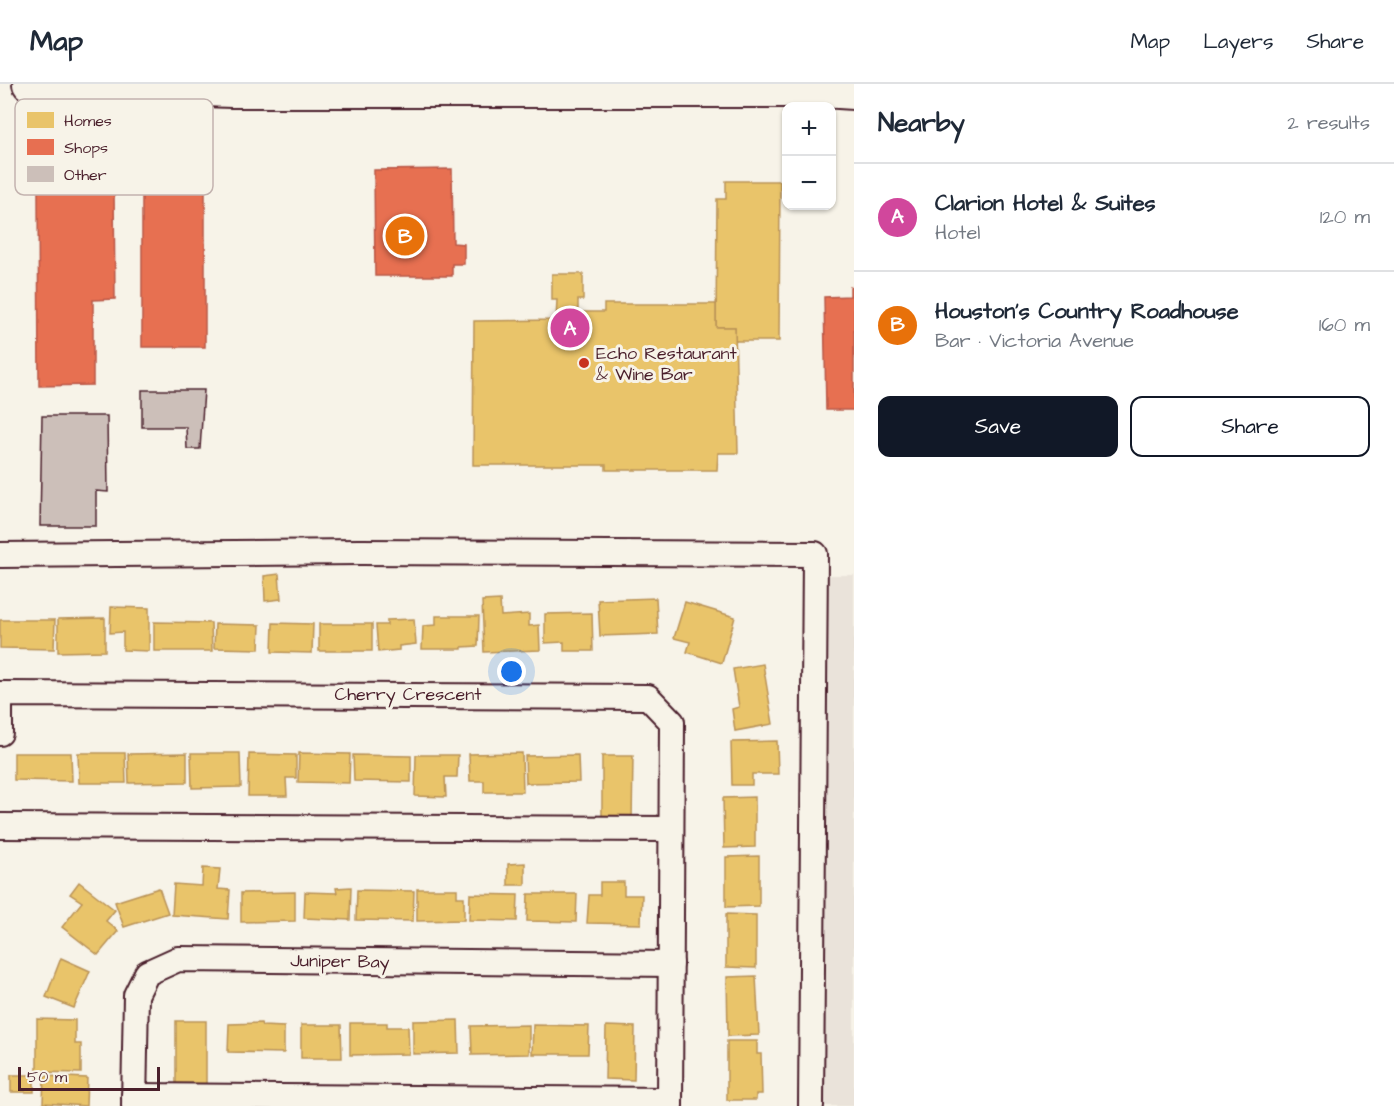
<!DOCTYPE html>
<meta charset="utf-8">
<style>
:root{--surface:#fff;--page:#f6f6f7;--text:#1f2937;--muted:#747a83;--line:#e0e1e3;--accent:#111827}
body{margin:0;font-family:"Architects Daughter",sans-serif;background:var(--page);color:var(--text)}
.controls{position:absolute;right:18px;top:18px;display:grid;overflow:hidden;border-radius:12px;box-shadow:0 2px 4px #0004}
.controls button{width:54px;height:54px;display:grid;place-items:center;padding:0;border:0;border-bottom:2px solid var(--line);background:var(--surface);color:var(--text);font:30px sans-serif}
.scale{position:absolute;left:18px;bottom:15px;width:142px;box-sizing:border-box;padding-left:6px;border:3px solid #4a1f2b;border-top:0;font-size:16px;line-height:21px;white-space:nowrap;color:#4a1f2b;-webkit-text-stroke:4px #f7f3e8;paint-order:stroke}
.you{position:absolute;left:512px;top:588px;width:21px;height:21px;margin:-15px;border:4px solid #fff;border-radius:50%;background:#1a73e8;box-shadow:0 0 0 9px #1a73e833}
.badge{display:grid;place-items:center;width:39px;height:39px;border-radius:50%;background:var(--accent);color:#fff;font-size:20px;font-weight:700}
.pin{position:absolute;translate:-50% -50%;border:3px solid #fff;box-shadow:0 2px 6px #0006}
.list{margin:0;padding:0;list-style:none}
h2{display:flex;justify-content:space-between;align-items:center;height:78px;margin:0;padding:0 24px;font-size:26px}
h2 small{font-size:20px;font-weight:400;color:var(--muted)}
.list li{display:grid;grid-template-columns:39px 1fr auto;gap:18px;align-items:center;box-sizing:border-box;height:108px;padding:0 24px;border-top:2px solid var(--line)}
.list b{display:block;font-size:22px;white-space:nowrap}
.list p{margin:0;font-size:20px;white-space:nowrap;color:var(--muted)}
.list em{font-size:20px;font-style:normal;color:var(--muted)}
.actions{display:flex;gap:12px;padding:18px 24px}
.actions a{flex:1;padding:14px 0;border:2px solid var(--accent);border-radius:12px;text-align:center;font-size:21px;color:var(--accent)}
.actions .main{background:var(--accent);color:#fff}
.map{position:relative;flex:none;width:854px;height:1022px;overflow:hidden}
header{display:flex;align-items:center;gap:36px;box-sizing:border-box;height:84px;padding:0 30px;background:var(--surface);border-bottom:2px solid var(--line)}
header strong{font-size:28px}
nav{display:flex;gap:33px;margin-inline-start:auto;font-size:21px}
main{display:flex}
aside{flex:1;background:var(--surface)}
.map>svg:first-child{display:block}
.built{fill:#eae3da}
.homes{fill:#e9c46a;stroke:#b99257;stroke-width:1.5}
.shops{fill:#e76f51;stroke:#b85746;stroke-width:1.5}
.building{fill:#ccbfb9;stroke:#4a1f2b;stroke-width:1.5}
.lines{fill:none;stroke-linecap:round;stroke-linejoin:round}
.minor-casing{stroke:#4a1f2b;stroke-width:28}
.major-casing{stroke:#4a1f2b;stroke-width:36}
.minor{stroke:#f7f3e8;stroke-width:24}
.major{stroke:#f7f3e8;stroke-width:32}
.poi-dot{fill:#c8321e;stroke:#f7f3e8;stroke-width:2}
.labels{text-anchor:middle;stroke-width:6;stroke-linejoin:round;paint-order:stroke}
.poi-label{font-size:18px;fill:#4a1f2b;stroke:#f7f3e8;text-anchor:start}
.street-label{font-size:18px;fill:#4a1f2b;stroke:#f7f3e8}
.key{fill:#f7f3e8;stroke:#c3b3af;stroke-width:1.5}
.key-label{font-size:16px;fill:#4a1f2b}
</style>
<header>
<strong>Map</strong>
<nav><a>Map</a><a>Layers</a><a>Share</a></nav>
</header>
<main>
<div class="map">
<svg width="854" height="1022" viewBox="0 0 854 1022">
<rect width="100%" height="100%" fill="#f7f3e8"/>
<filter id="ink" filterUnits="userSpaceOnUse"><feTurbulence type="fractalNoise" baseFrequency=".0167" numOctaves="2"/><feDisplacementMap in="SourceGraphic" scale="12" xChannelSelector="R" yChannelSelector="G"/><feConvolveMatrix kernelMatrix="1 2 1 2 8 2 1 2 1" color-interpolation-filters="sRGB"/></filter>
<g filter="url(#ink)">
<polygon class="built" points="822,491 854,491 854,1022 819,1022"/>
<g class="homes">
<polygon points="726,97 780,97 779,257 735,257 735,243 716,243 717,115 726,115"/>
<polygon points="552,190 583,190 583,216 578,216 578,228 604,228 604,220 716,220 716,243 735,243 738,369 718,369 717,386 606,386 606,381 473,381 474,237 556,236 557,216 552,216"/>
<polygon points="279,490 281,515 265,517 264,492"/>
<polygon points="656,514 658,550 600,552 598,516"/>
<polygon points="500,516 501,532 529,530 529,542 539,541 540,566 484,568 482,517"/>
<polygon points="685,518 735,533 722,579 687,568 690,558 674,554"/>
<polygon points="111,523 149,524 149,567 123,566 123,548 110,549"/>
<polygon points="592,529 593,567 564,567 564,558 545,559 545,530"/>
<polygon points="436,532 479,532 478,562 462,563 462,565 422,565 423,542 436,541"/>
<polygon points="105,534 105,567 58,568 58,535"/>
<polygon points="414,535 416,560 399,562 399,566 378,568 376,541 387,541 387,536"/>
<polygon points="0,536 55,536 54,565 0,564"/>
<polygon points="154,538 211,539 212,567 154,567"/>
<polygon points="273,539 313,540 312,569 272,568"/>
<polygon points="215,540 260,541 259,565 214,564"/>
<rect x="319" y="540" width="53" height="27"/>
<polygon points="763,580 773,640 735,647 732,625 739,623 733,585"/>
<polygon points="777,657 778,690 752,690 752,701 732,701 731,658"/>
<polygon points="14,669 71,669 72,697 14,696"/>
<polygon points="78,669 125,669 126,699 79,699"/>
<polygon points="187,669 187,698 129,699 128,670"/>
<polygon points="191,669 240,669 241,703 192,704"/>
<polygon points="299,669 350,670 349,699 298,698"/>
<polygon points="522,669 523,708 484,708 484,697 470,697 469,670"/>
<polygon points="249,670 296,671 296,694 286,694 287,712 248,712"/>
<polygon points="353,671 411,672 411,698 354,697"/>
<polygon points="416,671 458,671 457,693 445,693 446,713 415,712"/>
<polygon points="578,671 579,698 526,699 525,672"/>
<polygon points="602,672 633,672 632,738 602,738"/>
<polygon points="755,713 755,763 724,764 723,714"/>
<polygon points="759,772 759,822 726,823 726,773"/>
<polygon points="525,779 525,801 508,801 508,780"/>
<polygon points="203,784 220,785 218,805 230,806 228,835 172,831 174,800 202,802"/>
<polygon points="79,798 115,826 106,837 118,847 98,871 62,843 82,818 70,810"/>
<polygon points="600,798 624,798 624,811 642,811 641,840 587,839 589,811 600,811"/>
<polygon points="351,803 350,836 304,834 305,808 337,809 336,804"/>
<polygon points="159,804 168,829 124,843 115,818"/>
<polygon points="417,805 457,805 457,813 464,813 464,836 417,837"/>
<polygon points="357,806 414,807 413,837 356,836"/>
<polygon points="295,808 295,837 241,838 241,809"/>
<polygon points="470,810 518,811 517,837 469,836"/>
<polygon points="528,810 577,810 576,838 527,837"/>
<polygon points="726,830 756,831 756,884 726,883"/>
<polygon points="61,874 90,887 74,924 46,913"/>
<polygon points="756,892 759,951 728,952 727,893"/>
<polygon points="37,935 75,936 75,960 81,960 81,989 37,988"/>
<polygon points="458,936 459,969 413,970 413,937"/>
<rect x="176" y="937" width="30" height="67"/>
<polygon points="261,939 262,942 284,943 284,969 228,968 229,940"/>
<polygon points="350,939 387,939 387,943 408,943 409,970 350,971"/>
<polygon points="301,941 341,941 342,974 301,974"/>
<polygon points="529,941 529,970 472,971 471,942"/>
<polygon points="533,941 589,942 588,970 532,970"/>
<polygon points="606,942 635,943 634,996 605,995"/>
<polygon points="727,957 757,957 757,970 761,970 762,1010 756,1010 756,1016 727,1016"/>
<rect x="11" y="991" width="23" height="17"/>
<polygon points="44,992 87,994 86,1022 43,1019"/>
</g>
<g class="shops">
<polygon points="452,85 453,159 464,160 464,180 452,180 452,192 375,192 374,86"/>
<rect x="142" y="88" width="63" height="175"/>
<polygon points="91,96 91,106 114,106 115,215 93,216 93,301 39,302 38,107 72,107 72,97"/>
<polygon points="850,203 854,203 854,326 826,326 824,213 850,212"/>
</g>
<g class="building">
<polygon points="142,306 204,306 200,365 187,365 186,343 142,343"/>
<polygon points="42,332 107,332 108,408 96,407 96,442 40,442"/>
</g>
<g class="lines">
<defs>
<g id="minor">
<polyline points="0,471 360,468 815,470 811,1022"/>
<polyline points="0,649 0,610 648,613 672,638 670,1022"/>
<polyline points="0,742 671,745"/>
<polyline points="134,1012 670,1016"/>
<polyline points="134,1022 136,911 147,889 178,875 671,880"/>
</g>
<polyline id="major" points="29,0 232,7 824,7 854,9"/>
</defs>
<use href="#minor" class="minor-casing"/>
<use href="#major" class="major-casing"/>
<use href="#minor" class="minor"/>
<use href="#major" class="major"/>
</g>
</g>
<circle class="poi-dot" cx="584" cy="279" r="6"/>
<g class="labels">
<g class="poi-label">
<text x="596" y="275">Echo Restaurant<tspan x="596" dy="21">&amp; Wine Bar</tspan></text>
</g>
<g class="street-label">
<text x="408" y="616">Cherry Crescent</text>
<text transform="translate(340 877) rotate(1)" y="6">Juniper Bay</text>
</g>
</g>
<rect x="15" y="15" width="198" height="96" rx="9" class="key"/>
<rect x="27" y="28" width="27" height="16" fill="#e9c46a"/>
<rect x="27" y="55" width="27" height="16" fill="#e76f51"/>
<rect x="27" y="82" width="27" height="16" fill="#ccbfb9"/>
<g class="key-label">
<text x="64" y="42">Homes</text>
<text x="64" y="69">Shops</text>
<text x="64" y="96">Other</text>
</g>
</svg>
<div class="controls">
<button>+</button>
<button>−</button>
</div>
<div class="scale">50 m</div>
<div class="you"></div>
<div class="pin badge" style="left:570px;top:244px;background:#d1479c">A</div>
<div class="pin badge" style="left:405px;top:152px;background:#e8710a">B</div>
</div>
<aside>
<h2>Nearby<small>2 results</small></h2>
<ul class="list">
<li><span class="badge" style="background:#d1479c">A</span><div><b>Clarion Hotel &amp; Suites</b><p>Hotel</p></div><em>120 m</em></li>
<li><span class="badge" style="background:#e8710a">B</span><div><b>Houston's Country Roadhouse</b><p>Bar · Victoria Avenue</p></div><em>160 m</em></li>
</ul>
<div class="actions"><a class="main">Save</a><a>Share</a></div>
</aside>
</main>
